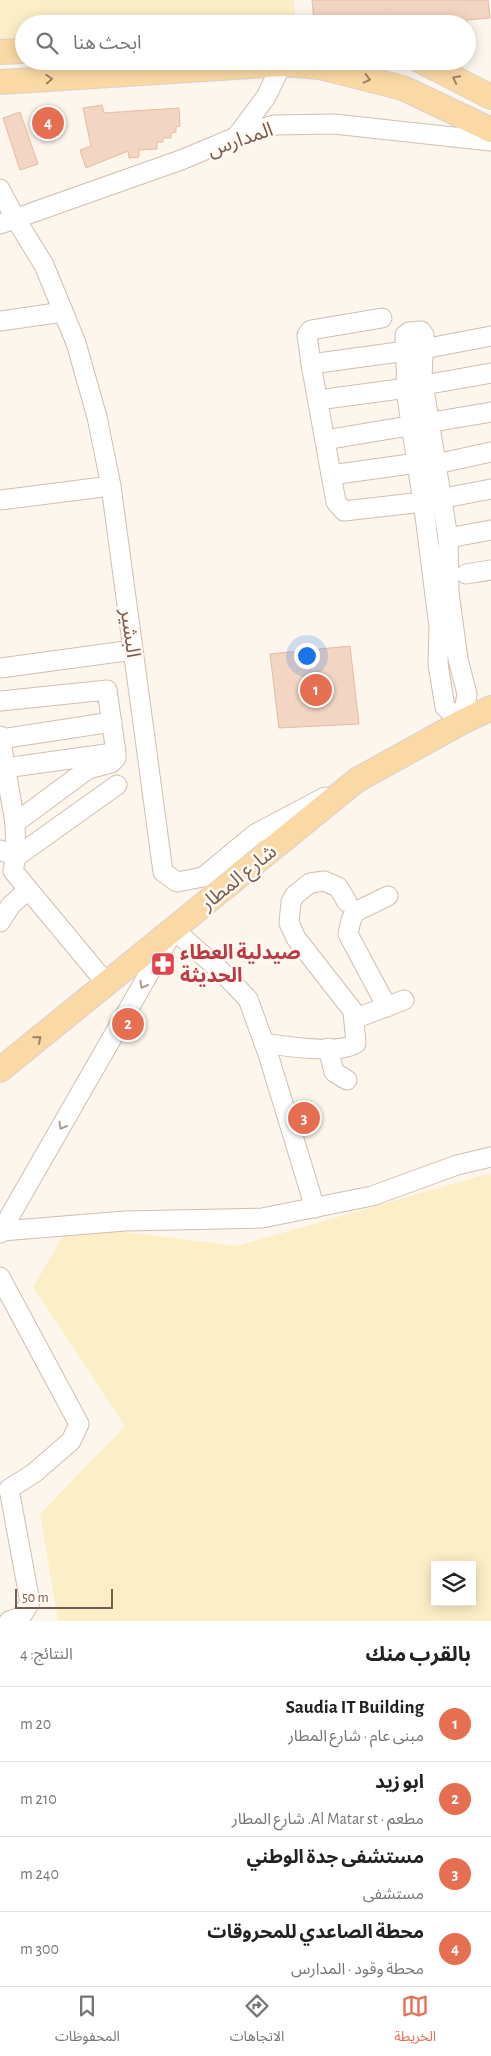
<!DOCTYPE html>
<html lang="ar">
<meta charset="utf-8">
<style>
:root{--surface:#fff;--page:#f6f6f6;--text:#222;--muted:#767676;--line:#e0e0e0;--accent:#e76f51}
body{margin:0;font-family:"Alegreya Sans","Noto Sans Arabic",sans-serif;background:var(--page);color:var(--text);direction:rtl}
.controls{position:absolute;right:15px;bottom:15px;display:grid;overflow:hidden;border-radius:0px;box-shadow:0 2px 12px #0003}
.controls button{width:45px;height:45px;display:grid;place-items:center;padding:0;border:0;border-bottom:1px solid var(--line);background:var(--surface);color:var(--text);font:25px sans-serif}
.scale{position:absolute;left:15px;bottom:12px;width:98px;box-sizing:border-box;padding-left:5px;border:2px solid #7a5c4d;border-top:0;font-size:14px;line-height:18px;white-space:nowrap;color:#7a5c4d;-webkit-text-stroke:4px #fffaf3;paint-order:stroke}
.you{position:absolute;left:306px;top:655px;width:18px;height:18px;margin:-12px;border:4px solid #fff;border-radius:50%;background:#1a73e8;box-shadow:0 0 0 8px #1a73e833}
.badge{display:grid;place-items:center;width:32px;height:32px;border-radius:50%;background:var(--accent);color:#fff;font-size:16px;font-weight:700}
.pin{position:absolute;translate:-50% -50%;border:2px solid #fff;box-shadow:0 1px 5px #0006}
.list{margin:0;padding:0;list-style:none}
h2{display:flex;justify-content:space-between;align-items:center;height:65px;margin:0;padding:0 20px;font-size:21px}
h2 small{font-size:16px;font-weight:400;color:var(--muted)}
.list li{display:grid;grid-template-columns:32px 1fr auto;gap:15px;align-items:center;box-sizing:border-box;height:75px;padding:0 20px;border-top:1px solid var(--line)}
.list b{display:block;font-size:19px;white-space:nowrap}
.list p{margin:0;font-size:16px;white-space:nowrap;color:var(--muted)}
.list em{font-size:16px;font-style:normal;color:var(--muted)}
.icon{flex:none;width:28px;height:28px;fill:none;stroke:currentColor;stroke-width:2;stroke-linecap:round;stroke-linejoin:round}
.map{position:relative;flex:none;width:491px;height:1621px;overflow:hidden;direction:ltr}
.search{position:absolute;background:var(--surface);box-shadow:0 2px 12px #0003;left:15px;right:15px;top:15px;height:55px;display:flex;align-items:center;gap:12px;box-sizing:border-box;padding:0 18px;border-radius:28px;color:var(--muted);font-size:19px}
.sheet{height:365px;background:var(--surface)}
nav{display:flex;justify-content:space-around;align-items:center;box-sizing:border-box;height:70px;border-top:1px solid var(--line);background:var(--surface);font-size:14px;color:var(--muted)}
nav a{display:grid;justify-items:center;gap:2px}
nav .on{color:var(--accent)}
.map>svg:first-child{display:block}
.sand{fill:#fcefc7;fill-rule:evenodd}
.building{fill:#f3d5c3;stroke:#e6bba3}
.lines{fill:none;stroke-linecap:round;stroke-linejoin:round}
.minor-casing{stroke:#d1beb0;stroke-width:21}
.major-casing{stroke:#dad1cd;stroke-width:26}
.minor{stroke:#fff;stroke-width:19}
.major{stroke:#fbd9a5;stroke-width:24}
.oneway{stroke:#a18267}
.oneway2{stroke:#af9d94}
.labels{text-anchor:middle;stroke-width:5;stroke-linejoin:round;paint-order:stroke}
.street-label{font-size:20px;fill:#7a5c4d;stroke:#fffaf3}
.health-label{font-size:20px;font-weight:bold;fill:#be3a42;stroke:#fffaf3;text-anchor:start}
</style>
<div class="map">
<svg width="491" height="1621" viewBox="0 0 491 1621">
<rect width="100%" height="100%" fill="#fdf6ec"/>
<g class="sand">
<polygon points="0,0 294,0 295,24 24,24 24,42 0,44"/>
<path d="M491,1173v448h-433l-18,-107 85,-88 -92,-139 37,-62 167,21zM435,1565h37v37h-37z"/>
</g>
<g class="building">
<polygon points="312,0 488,0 490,18 467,20 467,24 390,24 389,15 314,21"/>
<polygon points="102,105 104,113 179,108 180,126 176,127 176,132 171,133 171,138 163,138 163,142 157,142 157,149 139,150 139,157 129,158 128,151 86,168 80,150 91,146 83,108"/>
<polygon points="20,112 38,164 20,170 3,118"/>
<polygon points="350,646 359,724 279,728 270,654"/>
</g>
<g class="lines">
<defs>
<g id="minor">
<polyline points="236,137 266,97 282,64"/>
<polyline points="0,189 15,218 44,265 76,343 97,417 111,486 163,872 177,882 203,877 255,834 325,797"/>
<polyline points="0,224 181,160 236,137 274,125 334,124 491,141"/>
<polyline points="382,318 311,330 307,335 311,364 406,351"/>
<polyline points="0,321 63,312"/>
<polygon points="421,331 424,335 422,377 448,538 449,592 458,659 467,694 462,722 445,707 438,664 439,627 425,516 407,397 405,335 409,332"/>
<polyline points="423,349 491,336"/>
<polyline points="311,364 336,502 344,511 423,502 491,489"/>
<polyline points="318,400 407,388 491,373"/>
<polyline points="325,440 491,412"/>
<polyline points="436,464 491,452"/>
<polyline points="331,475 417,463"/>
<polyline points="0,500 111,486"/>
<polyline points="448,538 491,530"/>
<polyline points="466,574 491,570"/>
<polyline points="0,668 133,650"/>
<polyline points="0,701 107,690 116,753 116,758 111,763 88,769 15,823"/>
<polyline points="0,736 15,823 16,857 13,871 106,983"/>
<polyline points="0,739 112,722"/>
<polyline points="5,768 106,754"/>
<polyline points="0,850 16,857 117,785"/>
<polyline points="0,922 11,905 28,890"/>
<polyline points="174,930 221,971 248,999 268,1054 315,1208"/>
<polyline points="387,1007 348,934 351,920 355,912 388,896"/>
<polyline points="354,1019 404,1000"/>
<path d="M264,1043c19,3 77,12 92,0l-3,-32 -57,-73 -7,-15 2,-21 4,-7 15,-12 14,-2 14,6 9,15"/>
<polyline points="328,1048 334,1072 347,1080"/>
<polyline points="2,1231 125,1221 262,1218 372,1196 457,1165 491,1157"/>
<polyline points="0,1233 171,935"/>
<polyline points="0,1277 79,1424 71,1441 34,1473 9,1489 30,1602 21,1617 9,1621"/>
</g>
<g id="major">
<polyline points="0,52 24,51"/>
<polyline points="421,61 491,97"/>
<polyline points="0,82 282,64 320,67 403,88 491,130"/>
<polyline points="0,1070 357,780 462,722 491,708"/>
</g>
</defs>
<use href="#minor" class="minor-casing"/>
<use href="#major" class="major-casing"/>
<use href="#minor" class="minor"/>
<use href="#major" class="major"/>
</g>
<defs><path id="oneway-chevron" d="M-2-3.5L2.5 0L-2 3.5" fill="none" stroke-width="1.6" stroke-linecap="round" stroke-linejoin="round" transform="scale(1.25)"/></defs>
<g class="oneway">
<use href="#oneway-chevron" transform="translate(49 79) rotate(-4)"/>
<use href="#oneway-chevron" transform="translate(367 79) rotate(14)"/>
<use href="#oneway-chevron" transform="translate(456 79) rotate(-153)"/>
<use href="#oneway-chevron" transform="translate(38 1039) rotate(-40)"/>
</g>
<g class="oneway2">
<use href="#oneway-chevron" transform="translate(143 985) rotate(120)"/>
<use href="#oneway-chevron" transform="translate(62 1126) rotate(120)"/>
</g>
<defs>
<symbol id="pharmacy-square" viewBox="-11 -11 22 22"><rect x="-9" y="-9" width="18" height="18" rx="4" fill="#e0444e" stroke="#fffaf3"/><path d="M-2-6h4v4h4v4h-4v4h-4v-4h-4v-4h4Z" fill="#fff"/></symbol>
</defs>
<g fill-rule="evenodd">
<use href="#pharmacy-square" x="149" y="950" width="28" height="28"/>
</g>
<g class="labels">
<g class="street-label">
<text transform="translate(240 139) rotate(-19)" y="7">المدارس</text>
<text transform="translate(131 633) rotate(82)" y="7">البشير</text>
<text transform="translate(238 877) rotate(-39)" y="7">شارع المطار</text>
</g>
<g class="health-label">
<text x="180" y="959">صيدلية العطاء<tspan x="180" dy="23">الحديثة</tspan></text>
</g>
</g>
</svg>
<div class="controls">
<button><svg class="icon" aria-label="layers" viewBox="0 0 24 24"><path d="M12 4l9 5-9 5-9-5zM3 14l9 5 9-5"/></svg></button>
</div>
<div class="scale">50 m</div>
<div class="you"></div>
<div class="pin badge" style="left:316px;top:690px">1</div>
<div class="pin badge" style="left:128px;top:1024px">2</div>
<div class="pin badge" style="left:304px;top:1118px">3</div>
<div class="pin badge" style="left:48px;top:123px">4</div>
<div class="search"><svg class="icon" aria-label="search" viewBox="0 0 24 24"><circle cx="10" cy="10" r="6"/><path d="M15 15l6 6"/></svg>ابحث هنا</div>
</div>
<section class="sheet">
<h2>بالقرب منك<small>النتائج: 4</small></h2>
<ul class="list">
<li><span class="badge">1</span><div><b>Saudia IT Building</b><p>مبنى عام · شارع المطار</p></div><em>20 m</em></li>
<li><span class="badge">2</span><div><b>ابو زيد</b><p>مطعم · Al Matar st. شارع المطار</p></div><em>210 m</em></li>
<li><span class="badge">3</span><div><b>مستشفى جدة الوطني</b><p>مستشفى</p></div><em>240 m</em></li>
<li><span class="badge">4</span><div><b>محطة الصاعدي للمحروقات</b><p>محطة وقود · المدارس</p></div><em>300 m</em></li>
</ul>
</section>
<nav>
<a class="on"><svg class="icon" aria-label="map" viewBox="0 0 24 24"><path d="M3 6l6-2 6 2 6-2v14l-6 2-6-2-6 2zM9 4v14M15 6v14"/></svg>الخريطة</a>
<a><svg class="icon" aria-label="directions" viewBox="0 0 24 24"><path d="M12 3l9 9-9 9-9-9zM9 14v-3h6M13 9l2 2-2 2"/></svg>الاتجاهات</a>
<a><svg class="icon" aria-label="saved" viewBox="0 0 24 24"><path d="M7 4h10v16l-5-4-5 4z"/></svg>المحفوظات</a>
</nav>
